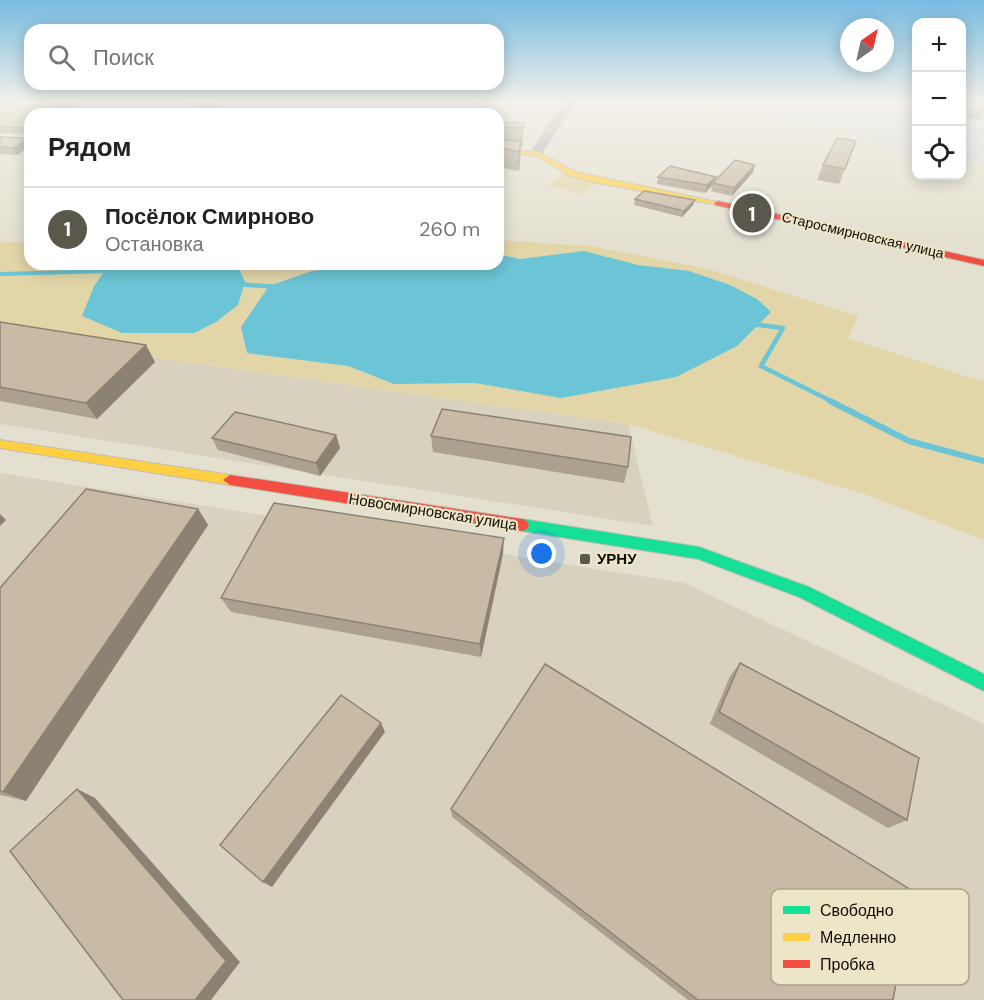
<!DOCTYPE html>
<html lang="ru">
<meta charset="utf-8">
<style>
:root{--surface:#fff;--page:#f6f6f6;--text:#222;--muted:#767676;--line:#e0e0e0;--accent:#5a574b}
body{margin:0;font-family:"DM Sans",sans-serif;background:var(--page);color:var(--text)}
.controls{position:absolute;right:18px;top:18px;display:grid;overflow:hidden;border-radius:12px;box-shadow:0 3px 15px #0003}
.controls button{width:54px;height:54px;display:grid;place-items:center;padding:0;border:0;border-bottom:2px solid var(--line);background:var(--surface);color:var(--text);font:30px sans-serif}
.compass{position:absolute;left:840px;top:18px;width:54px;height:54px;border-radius:50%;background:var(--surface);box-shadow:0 3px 15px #0003;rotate:34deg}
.you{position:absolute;left:542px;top:554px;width:21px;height:21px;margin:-15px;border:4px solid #fff;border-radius:50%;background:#1a73e8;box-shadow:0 0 0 9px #1a73e833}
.badge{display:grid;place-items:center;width:39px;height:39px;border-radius:50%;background:var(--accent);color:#fff;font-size:20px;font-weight:700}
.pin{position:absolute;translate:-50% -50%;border:3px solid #fff;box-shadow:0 2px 6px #0006}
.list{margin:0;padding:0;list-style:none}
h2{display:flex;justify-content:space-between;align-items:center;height:78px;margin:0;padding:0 24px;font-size:26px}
h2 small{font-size:20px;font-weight:400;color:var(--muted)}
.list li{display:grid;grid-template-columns:39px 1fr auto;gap:18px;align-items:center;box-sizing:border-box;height:84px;padding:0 24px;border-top:2px solid var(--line)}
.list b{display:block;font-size:22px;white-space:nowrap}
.list p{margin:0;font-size:20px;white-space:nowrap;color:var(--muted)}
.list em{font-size:20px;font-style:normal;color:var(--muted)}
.icon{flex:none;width:33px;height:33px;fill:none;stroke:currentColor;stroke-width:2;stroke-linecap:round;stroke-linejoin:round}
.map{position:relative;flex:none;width:984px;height:1000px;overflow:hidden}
.search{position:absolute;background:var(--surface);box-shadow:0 3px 15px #0003;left:24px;top:24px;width:480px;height:66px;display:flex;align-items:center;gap:15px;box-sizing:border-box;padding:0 21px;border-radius:18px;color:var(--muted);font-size:22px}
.panel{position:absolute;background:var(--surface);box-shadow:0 3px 15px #0003;left:24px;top:108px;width:480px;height:162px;border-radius:18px}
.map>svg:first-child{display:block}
.commercial{fill:#dedce0}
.industrial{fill:#d7d1be}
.green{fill:#e2d6a8}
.water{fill:#6cc5d6}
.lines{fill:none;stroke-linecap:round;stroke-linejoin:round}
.stream-far2{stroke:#6cc5d6;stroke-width:4}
.stream-far1{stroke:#6cc5d6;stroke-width:4.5}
.stream{stroke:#6cc5d6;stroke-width:6}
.street-casing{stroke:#c0bdb1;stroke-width:3}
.fast-casing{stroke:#c0bdb1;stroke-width:2}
.slow-casing{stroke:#c0bdb1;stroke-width:2}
.jam-casing{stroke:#c0bdb1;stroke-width:2}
.street{fill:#aeaaa6;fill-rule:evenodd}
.fast{fill:#16e098;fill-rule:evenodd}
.slow{fill:#ffcf43;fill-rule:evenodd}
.jam{fill:#f24e42;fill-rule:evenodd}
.wall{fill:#aca08e}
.shaded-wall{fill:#8c8274}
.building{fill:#c8baa5;stroke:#8c8274;stroke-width:1.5}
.poi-dot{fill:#5a574b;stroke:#ece5c8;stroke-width:2}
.labels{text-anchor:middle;stroke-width:4.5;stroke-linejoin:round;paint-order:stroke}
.far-street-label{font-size:14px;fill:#100d04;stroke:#ece5c8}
.street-label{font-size:15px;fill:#100d04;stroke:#ece5c8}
.poi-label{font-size:15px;font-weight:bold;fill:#100d04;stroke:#ece5c8;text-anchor:start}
.key{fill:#ece5c8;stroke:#aaa48d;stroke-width:1.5}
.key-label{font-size:16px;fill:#100d04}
</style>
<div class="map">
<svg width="984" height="1000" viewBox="0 0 984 1000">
<rect width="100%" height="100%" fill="#e4e0d0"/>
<g class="commercial">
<polygon points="695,102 916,102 916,151 872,142 869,133"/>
<polygon points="962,102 984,102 984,164 962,159"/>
</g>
<g class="industrial">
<polygon points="0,336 628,424 653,526 0,424"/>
<polygon points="0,473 684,583 984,724 984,1000 0,1000"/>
</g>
<g class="green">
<polygon points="563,173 598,182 582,194 547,185"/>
<polygon points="498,240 591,246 708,269 858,316 848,338 984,382 984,540 867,495 628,424 0,336 0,242 30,243 30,264 498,264"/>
</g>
<g class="water">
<polygon points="584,251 638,265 689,271 730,285 757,299 771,312 737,346 676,377 561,398 475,383 394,384 348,366 247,353 241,327 269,286 312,271 366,264 498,264 498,254 520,259"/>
<polygon points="125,264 230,264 238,267 245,282 238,305 216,322 194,333 122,333 82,316 94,286 107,268"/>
</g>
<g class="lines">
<polyline class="stream-far2" points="0,274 110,271"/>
<g class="stream-far1">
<polyline points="237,284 277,287"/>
<polyline points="751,324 783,328 761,366 833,402"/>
</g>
<polyline class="stream" points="830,401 909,441 984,461"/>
<defs>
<g id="street">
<path d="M184,102c15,0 36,0 45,12h-10z"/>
<polygon points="565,102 575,102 540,155 532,155 531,153"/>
</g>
<polygon id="fast" points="522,519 699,547 809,587 984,674 984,691 799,597 698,559 522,531 517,529 515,525 517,521"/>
<g id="slow">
<polygon points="498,151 536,151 576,172 722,203 718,205 592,182 570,176 535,155 498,155"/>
<polygon points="0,440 230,475 237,480 230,485 0,448"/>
</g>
<g id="jam">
<polygon points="718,201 984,260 984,266 715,205 714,203"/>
<polygon points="230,475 522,519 527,521 529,525 527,529 522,531 230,485 223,480"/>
</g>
</defs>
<use href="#street" class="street-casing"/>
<use href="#fast" class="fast-casing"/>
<use href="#slow" class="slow-casing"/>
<use href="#jam" class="jam-casing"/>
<use href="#street" class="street"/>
<use href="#fast" class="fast"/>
<use href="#slow" class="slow"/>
<use href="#jam" class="jam"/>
</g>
<g class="wall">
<polygon points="962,102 984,102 984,114 981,120 962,116 966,103"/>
<polygon points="81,103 66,110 67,113 30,114 30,146 17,155 0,154 0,137 26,138 29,136 29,134 0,133 0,104"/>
<polygon points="498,122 524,123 523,142 522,147 521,147 520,160 519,171 503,168 501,172 498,172"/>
<polygon points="823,165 845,169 839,184 817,180"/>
<polygon points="753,172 732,196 711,191 713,185 705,193 657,184 658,177 714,182"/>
<polygon points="635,199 695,200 693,205 682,217 634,205"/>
<polygon points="0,322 155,362 97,419 0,401"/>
<polygon points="336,435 340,448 320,476 218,450 212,438"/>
<polygon points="431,436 628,467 624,483 433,452"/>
<polygon points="198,509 208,525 26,801 0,795 0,588"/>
<polygon points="503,554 481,657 231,612 221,598"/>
<polygon points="740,663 907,820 888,828 710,724 730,676"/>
<polygon points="451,809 893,1000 688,1000 452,817"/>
</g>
<g class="shaded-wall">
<polygon points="67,102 80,102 81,103 66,110 67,113 65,114 49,114 58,106"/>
<polygon points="30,138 30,146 17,155 13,148"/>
<polygon points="521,141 520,160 519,171 519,152"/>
<polygon points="504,148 503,168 501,172 502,152"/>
<polygon points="755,165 753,172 732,196 734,188"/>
<polygon points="716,177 714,184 705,193 707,185"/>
<polygon points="695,200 693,205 682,217 684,211"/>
<polygon points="146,345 155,362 97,419 86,403"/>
<polygon points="336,435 340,448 320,476 316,463"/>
<polygon points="198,509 208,525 26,801 3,792"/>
<polygon points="0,514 6,520 0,526"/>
<polygon points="504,538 503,554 481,657 480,644"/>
<polygon points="381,723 385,732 272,887 263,882"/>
<polygon points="77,789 95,798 240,962 211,1000 195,1000"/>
</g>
<g class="building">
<polygon points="4,102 67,102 58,106 64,107 49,114 30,114 30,138 13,148 0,147 0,137 26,138 29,136 28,128 0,127 0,104"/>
<polygon points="968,102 984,102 984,110 966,107"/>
<polygon points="498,122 524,123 523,128 498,127"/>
<polygon points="837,138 856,141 845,169 823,165"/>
<polygon points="498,140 521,141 519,152 504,148 502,152 498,152"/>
<polygon points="735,160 755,165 734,188 713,183"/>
<polygon points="670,166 716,177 707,185 658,177"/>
<polygon points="644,191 695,200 684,211 635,199"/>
<polygon points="0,322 146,345 86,403 0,387"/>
<polygon points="442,409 631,437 628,467 431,436"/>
<polygon points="235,412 336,435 316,463 212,438"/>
<polygon points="86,489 198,509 3,792 0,791 0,588"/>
<polygon points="274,503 504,538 480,644 221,598"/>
<polygon points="740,663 919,758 907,820 719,712"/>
<polygon points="545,664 913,891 893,1000 698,1000 451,809"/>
<polygon points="341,695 381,723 263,882 220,845"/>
<polygon points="77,789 226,961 195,1000 123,1000 10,851"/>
</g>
<linearGradient id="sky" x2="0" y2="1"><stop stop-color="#76bbe1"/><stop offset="0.42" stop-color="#f3f1ea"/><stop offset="1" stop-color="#f3f1ea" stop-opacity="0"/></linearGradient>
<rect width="984" height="242" fill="url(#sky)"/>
<rect class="poi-dot" x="579" y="553" width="12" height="12" rx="3"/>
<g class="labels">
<g class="far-street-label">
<text transform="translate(863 235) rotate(13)" y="5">Старосмирновская улица</text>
</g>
<g class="street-label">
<text transform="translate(433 512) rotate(9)" y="5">Новосмирновская улица</text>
</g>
<g class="poi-label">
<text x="597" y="564">УРНУ</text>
</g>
</g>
<rect x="771" y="889" width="198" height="96" rx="9" class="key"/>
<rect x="783" y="906" width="27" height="8" fill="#16e098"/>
<rect x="783" y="933" width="27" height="8" fill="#ffcf43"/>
<rect x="783" y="960" width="27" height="8" fill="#f24e42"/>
<g class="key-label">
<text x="820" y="916">Свободно</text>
<text x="820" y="943">Медленно</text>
<text x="820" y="970">Пробка</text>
</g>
</svg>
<div class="controls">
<button>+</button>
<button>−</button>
<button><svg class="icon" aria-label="locate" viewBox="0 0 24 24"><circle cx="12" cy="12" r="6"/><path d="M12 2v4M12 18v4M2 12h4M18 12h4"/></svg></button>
</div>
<svg class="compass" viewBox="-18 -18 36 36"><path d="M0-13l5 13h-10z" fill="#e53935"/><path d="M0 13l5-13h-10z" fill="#767676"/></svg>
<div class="you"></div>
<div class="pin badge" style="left:752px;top:213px">1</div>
<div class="search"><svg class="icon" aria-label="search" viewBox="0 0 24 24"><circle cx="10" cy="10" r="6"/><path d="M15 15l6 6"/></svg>Поиск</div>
<section class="panel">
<h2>Рядом<small></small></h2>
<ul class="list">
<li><span class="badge">1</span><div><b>Посёлок Смирново</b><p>Остановка</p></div><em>260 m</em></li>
</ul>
</section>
</div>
